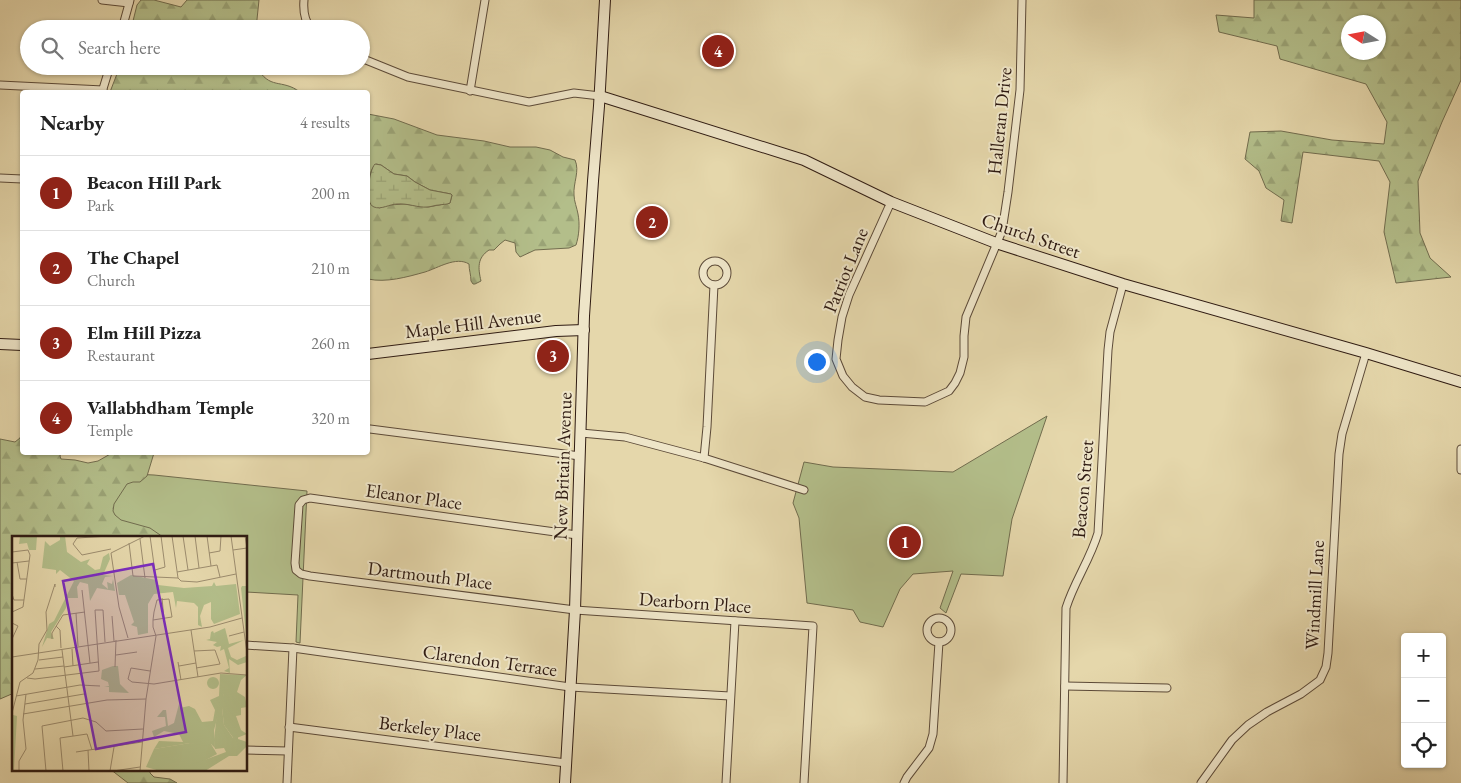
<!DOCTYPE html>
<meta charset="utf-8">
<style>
:root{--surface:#fff;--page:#f2f2f2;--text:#222;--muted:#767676;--line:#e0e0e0;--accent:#8f2418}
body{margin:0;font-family:"EB Garamond",serif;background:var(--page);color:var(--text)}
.controls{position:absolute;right:15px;bottom:15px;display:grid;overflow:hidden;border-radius:5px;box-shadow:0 1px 4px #0004}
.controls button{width:45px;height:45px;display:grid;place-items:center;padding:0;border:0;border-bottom:1px solid var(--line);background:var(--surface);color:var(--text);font:25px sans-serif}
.compass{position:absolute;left:1341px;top:15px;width:45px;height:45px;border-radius:50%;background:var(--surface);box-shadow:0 1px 4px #0004;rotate:281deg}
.you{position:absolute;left:816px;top:361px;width:18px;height:18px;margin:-12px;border:4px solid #fff;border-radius:50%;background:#1a73e8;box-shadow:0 0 0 8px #1a73e833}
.badge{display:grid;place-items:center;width:32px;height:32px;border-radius:50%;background:var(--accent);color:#fff;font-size:16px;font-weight:700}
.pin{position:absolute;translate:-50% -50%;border:2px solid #fff;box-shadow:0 1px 5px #0006}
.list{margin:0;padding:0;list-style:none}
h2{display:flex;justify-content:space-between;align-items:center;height:65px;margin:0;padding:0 20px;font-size:21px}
h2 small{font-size:16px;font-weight:400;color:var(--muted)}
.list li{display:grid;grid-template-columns:32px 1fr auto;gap:15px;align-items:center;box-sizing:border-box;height:75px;padding:0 20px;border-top:1px solid var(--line)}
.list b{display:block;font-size:19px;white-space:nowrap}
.list p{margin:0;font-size:16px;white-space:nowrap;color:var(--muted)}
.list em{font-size:16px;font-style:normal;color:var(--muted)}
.icon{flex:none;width:28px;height:28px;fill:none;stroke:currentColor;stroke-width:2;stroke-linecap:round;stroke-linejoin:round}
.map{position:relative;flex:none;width:1461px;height:783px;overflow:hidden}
.search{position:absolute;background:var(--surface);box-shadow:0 1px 4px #0004;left:20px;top:20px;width:350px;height:55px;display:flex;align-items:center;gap:12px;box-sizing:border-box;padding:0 18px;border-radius:28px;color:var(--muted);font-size:19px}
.panel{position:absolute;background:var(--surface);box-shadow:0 1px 4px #0004;left:20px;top:90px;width:350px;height:365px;border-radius:5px}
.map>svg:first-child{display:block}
.green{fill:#b3be8a;stroke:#716c4e}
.forest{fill:url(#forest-firs);stroke:#716c4e;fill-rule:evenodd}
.wetland{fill:url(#wetland-marsh);stroke:#716c4e}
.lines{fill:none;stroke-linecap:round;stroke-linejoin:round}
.street-casing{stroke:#5c4a38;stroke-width:9}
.secondary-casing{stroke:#2f1b12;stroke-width:12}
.street{stroke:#eee5c8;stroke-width:7}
.secondary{stroke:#eee5c8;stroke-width:10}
.labels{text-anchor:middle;stroke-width:4;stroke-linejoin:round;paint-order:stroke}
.street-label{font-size:19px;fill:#2f1b12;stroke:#eee5c8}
.inset-road{fill:none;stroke:#9c8c6e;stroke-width:1}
.view{fill:#7b2cbf;fill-opacity:0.15;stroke:#7b2cbf;stroke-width:2.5}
.inset-edge{fill:none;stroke:#2f1b12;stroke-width:2.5}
</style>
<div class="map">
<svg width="1461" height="783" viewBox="0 0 1461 783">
<defs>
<pattern id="forest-firs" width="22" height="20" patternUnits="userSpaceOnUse" patternTransform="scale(1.25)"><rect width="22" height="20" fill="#b3be8a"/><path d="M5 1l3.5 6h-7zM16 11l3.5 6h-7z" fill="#9aa376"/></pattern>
<pattern id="wetland-marsh" width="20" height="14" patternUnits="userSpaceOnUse" patternTransform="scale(1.25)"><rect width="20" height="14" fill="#b3be8a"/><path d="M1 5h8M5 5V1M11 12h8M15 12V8" fill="none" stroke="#9aa376"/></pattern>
</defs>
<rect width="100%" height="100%" fill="#e5d7ab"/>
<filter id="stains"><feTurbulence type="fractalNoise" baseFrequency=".004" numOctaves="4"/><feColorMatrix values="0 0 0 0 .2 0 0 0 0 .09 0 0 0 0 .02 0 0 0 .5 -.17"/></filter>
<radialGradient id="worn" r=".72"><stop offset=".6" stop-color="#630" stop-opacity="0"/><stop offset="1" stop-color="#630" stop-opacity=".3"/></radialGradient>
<g class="green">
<polygon points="1047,416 1012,519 1003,576 961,574 946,613 940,608 953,571 913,574 900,589 883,627 860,622 853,610 807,603 799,518 793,503 804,462 833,467 953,472"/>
<polygon points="112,473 154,475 307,491 300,643 296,642 298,595 246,592 246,537 14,537"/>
</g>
<g class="forest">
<polygon points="141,0 154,0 181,7 187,0 259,0 256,29 131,29 137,5"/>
<path d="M1254,0h207v80l-19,42 -24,59 2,52 10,25 21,19 -55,6 -12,-51 6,-50 -11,-21 -76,-9 -11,71 -11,-2 3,-21 -18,-12 -7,-17 -14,-12 5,-27 31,-1 51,9 52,4 3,-22 -21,-38 -86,-25 -3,-13 -58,-14 -3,-17 38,3zM1378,22v30h-30v-30z"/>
<path d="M120,66h136c14,25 25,12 44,26h-190z"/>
<path d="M368,114l26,5 43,16 47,6 26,6h26l14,3 13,7 12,3c5,11 -2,23 -1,35 0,6 3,13 4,19 2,10 1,22 -2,31l-7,3 -34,2 -15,7 -4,-5 -1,-9 -10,-3 -5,4 -6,6h-5c-12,8 -11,18 -8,31l-6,3h-2l-2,-3c0,-6 -2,-11 -2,-17 -13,-8 -31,4 -44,8 -18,5 -39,11 -57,7zM376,164l5,1 13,9 13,2 8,6 15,8 21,4 1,1 -2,8 -22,4 -24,-3 -15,1 -10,3 -10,-9v-2c0,-10 -1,-27 7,-33z"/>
<polygon points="22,433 22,452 61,453 60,456 61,459 75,460 88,463 98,461 112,453 154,453 147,476 140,482 133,482 127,484 114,504 113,511 115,515 121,520 150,528 163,537 14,537 14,693 0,699 0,439 15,442 20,438"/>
<polygon points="110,769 150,769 150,773 154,777 170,779 177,783 128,783"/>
</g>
<path class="wetland" d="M375,164l6,1 13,9 13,2 8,6 15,8 21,4 1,1 -2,8c-4,2 -7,1 -11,2 -4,0 -8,2 -12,2 -9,1 -19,-4 -30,-3 -7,0 -16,6 -23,3 -10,-3 -5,-37 1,-43z"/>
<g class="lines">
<defs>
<g id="street">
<polyline points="102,0 129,3"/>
<path d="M304,0c-1,11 0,20 7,29"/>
<polyline points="122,29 130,0"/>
<polyline points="361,58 408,77 529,102 574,93 600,96"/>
<polyline points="0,85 103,90"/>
<polyline points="470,91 485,0"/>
<polyline points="102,92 110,66"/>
<polyline points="0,178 22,179"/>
<polyline points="891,202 849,295 842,317 838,340 836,359 843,376 852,387 865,397 879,400 925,402 949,391 955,383 960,373 964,357 964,336 966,317 1002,231 1008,192 1020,90 1022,0"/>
<circle cx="715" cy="273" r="12"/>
<polyline points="370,429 580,456"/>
<polyline points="581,433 625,437 704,458 804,490"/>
<polyline points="1461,449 1461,470"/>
<polyline points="704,458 707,427 714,285"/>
<polyline points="577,535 310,498 303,500 299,505 295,563 296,570 301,574 310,576 575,610 813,626 804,783"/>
<circle cx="939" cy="630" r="12"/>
<polyline points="246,645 293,648 570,687 730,696"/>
<polyline points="1065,686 1167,688"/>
<polyline points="289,727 566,763"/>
<polyline points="246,750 288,751"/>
<polyline points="287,783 293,648"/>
<polyline points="726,783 735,621"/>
<polyline points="904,783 907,777 929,748 933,734 939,642"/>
<path d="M1063,783l3,-175c8,-26 24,-48 32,-75l10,-183 2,-18 13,-48"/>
<polyline points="1201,783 1232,740 1248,725 1267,712 1301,694 1320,680 1326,667 1328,653 1339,454 1342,434 1366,353"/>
</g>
<g id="secondary">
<polyline points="600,96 804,160 891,202 996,243 1123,284 1366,353 1461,382"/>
<polyline points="0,344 22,345"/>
<polyline points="368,354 556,331 584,330"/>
<polyline points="565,783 575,610 584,316 593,181 599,106 605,0"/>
</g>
</defs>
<use href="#street" class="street-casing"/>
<use href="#secondary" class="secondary-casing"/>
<use href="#street" class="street"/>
<use href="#secondary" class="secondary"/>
</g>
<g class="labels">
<g class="street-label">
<text transform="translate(999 121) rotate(-84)" y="7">Halleran Drive</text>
<text transform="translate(1031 235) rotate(19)" y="7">Church Street</text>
<text transform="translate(845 270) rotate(-68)" y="7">Patriot Lane</text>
<text transform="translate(473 323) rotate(-7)" y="7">Maple Hill Avenue</text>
<text transform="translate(562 466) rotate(-88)" y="7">New Britain Avenue</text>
<text transform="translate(1082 489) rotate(-85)" y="7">Beacon Street</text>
<text transform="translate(414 496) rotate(8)" y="7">Eleanor Place</text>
<text transform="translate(430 575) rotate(7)" y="7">Dartmouth Place</text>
<text transform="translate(1314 595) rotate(-87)" y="7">Windmill Lane</text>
<text transform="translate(695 602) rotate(4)" y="7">Dearborn Place</text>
<text transform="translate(490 660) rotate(8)" y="7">Clarendon Terrace</text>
<text transform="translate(430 728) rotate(7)" y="7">Berkeley Place</text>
</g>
</g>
<g transform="translate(12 536)">
<rect width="235" height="235" fill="#e5d7ab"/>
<path d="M230,50h5v57l-6,-55zM101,130h5l2,18 9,9 -20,-1v-5l-5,-1h5l-1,-4 -7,-3 1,-9zM195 147a6 6 0 1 1 12 0a6 6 0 1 1-12 0ZM178,207l21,1 6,10 -32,17h-25l-14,-4 8,-18z" fill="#b3be8a"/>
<path d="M8,0h17l-1,14h-7l-2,-7 -8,1zM48,0h5l2,16 14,10 9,-3 -3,5 8,6 5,-1 3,-12 6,-4 1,6 -7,16 10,1 -8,1 -3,7 6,5 -1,-7 5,2 1,-5 2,12 -18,-3 -7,13 -2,-17 -8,-2 -3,5 1,11h-10l-2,10 -15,24 3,7 -7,-1 -5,9 7,-23 5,-3 20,-40 -14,-11 -4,4v-4l-14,-2 3,-27 5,5 10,-6zM119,39l25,5 2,5 26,3 28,-2 2,-4 2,4 20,-2 4,30 -26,10 -3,-5v-17l-7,3 -4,11 2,11 -4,-2v-18l-4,-4 -17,-2 -1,7 -3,-16 -19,2 -6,10v29l-10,2 -1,-8 -6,-2 3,-3 -9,-27h-6l-2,-12zM213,92l4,16 15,-4 -16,8 3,9 6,3 9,-4 1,6 -9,3 -9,-6 1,14 -6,-2 5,-3 -5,-19 -4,2 1,-5 -4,1 -4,-2 4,-3 -11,-2 4,-1 1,-7 2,-1 3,7 -2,-5zM208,138l27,1 -6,5 -4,12 8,5 2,10 -6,1v7l-5,1 5,14 6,4 -13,5 -10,-14 -2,-17 5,-14h-3l-10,36 1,18 -4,-4 -7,2 -14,-3 -36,6 5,-8 24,1 -4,-8 -15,-3 -10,6 -2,-6 14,-5 -1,-9h-8l6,-7h3l2,16 6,-3 5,-19 1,4 9,-2 6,3 7,13 11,-1 2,-11 -5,-10 9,-4zM1,179l4,1 -3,55h-2z" fill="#b3be8a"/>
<path d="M212,158h3v11l-5,3 2,17 9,13 5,-3v4l9,3v4l-10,10h-8l-24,15h-20l6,-6 35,-13 -2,-4 -9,1 -1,-9 4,-35z" fill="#b3be8a"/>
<path class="inset-road" d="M97,0l-32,2 -4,6 9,11 29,-6M138,0l6,43M160,0l6,42M171,0l5,34M183,0l4,32M195,0l4,30M219,0l16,117M128,3l5,39M117,7l4,33 45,2 3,3 16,1 39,-8M221,14l14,-2 -2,-12M0,16l16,-2 2,5 -7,52 -11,5M197,17l11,-2 1,-15M5,26l3,17h7M0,27l17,-2M143,34l10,-3 -4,-31M165,36l40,-7 3,12M70,54l8,73M0,58l2,6h10M150,62l2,21M64,77l2,33M100,80l2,25M0,87l6,3 -6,13M44,90l4,4 1,18M179,94l7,47M217,100l15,-4M116,102l-9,-31 -8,-54 34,-17M40,103v-6l11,-18 22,-3M60,113l1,17M50,114l11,86M182,115l21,-1 5,14 -24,4M104,119l21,-3M0,121l198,-30 32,-9M27,124l24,-3M166,126l3,18M167,130l17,-3M52,131l34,-5M103,131l1,-27M23,133l29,-3M138,135l-19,-3 -3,11 4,3 22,2 67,-11 26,2M15,142l8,1 64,-8 -4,-61h8l2,32M4,160l64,-11 20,1M13,168l59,-10M0,177l8,-31 13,-9 5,-13 1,-16 8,-14 -1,-18 9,-28v3M11,178l84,-14 39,-1M76,214l1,21M64,216l66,-10M7,235v-10l7,-12 -3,-29 3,-26M34,235l-4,-45 41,-8 13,4 10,9 37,-2M51,235l-3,-33 27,-4 5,16M98,235l4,-24M101,235l27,-4M128,235l6,-72 10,-63 -3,-9v-7l1,-8 3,-12 12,-1 3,18 -19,3"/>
<path class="view" d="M141,28l33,168 -90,17 -33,-168z"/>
<rect width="235" height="235" class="inset-edge"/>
</g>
<rect width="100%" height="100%" filter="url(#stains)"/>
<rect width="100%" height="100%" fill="url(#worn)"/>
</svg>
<div class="controls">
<button>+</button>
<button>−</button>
<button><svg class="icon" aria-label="locate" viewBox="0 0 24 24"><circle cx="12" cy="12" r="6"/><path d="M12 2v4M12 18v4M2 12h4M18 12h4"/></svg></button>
</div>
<svg class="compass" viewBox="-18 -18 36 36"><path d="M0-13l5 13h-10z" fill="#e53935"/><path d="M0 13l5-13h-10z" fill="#767676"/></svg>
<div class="you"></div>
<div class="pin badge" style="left:905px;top:542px">1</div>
<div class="pin badge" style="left:652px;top:222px">2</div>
<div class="pin badge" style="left:553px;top:356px">3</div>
<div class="pin badge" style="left:718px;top:51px">4</div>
<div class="search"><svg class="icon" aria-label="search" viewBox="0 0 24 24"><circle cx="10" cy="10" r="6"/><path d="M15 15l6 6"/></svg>Search here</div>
<section class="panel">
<h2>Nearby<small>4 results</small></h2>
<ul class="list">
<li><span class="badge">1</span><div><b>Beacon Hill Park</b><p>Park</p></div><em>200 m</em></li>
<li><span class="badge">2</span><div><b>The Chapel</b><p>Church</p></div><em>210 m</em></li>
<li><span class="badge">3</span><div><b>Elm Hill Pizza</b><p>Restaurant</p></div><em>260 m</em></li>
<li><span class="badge">4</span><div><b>Vallabhdham Temple</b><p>Temple</p></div><em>320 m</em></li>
</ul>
</section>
</div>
